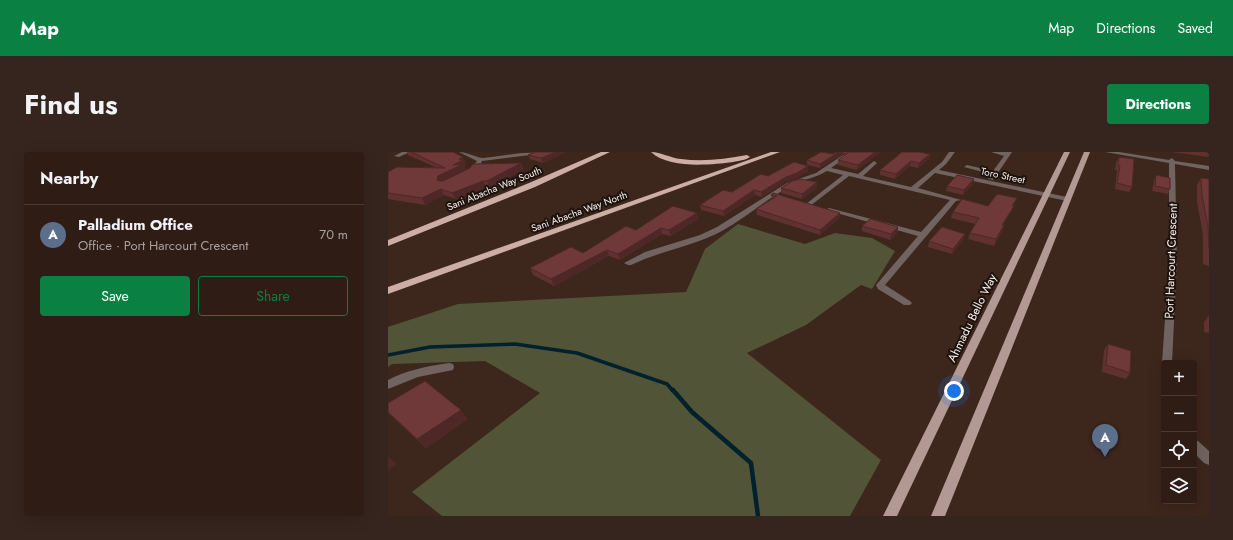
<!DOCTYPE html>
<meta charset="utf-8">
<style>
:root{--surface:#2e1c15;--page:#36251e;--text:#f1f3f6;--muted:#a7a1a0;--line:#493a34;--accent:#0b8043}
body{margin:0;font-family:Jost,sans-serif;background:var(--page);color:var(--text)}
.controls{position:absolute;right:12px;bottom:12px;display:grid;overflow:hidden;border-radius:4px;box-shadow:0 4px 16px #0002}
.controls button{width:36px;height:36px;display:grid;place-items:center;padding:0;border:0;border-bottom:1px solid var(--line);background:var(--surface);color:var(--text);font:20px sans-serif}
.you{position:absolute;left:566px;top:239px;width:14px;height:14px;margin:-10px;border:3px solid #fff;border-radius:50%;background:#1a73e8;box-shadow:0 0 0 6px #1a73e833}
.badge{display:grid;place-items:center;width:26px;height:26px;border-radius:50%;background:var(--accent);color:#fff;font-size:13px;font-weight:700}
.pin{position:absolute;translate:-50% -33px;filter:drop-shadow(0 1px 2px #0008)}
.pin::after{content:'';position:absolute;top:21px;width:14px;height:12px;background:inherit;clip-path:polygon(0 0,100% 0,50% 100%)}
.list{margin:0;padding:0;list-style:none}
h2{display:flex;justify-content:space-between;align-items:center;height:52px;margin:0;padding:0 16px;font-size:17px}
h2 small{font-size:13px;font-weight:400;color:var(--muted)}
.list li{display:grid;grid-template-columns:26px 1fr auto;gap:12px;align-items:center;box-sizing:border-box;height:60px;padding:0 16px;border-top:1px solid var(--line)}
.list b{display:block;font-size:15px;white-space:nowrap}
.list p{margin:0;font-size:13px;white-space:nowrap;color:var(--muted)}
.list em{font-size:13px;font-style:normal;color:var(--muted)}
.actions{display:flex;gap:8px;padding:12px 16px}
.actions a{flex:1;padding:9px 0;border:1px solid var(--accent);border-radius:4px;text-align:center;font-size:14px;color:var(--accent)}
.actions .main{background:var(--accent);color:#fff}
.icon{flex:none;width:22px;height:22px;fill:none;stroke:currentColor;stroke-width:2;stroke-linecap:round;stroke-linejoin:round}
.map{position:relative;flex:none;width:821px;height:364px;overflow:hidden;border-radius:4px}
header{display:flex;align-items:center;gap:24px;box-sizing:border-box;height:56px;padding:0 20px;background:var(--accent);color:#fff}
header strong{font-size:19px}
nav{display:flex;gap:22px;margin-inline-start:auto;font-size:14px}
.intro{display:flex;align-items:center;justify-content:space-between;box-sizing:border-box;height:96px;padding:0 24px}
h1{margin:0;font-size:28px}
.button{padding:10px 18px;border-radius:4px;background:var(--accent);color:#fff;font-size:14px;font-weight:700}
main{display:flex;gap:24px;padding:0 24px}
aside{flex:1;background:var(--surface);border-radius:4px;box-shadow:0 4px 16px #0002}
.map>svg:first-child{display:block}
.green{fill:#515436}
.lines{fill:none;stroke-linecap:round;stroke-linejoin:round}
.stream-far1{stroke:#00212d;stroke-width:3.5}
.stream{stroke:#00212d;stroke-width:4.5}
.minor{fill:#706360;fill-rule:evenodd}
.major{fill:#b39993;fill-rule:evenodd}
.highway{fill:#cdaea6;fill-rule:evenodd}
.wall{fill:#5f3130}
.shaded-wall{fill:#4d2827}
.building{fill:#6e3938;stroke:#4d2827}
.labels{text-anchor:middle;stroke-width:4;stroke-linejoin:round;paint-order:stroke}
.far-street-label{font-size:10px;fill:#fdf1eb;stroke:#1c120e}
.street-label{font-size:12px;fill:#fdf1eb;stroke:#1c120e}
</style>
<header>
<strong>Map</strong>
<nav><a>Map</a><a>Directions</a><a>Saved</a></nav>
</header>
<div class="intro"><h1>Find us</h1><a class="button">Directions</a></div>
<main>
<aside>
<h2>Nearby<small></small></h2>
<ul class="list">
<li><span class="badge" style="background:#5c6f8a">A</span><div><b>Palladium Office</b><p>Office · Port Harcourt Crescent</p></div><em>70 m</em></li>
</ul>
<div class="actions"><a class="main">Save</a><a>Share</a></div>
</aside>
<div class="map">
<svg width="821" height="364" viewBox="0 0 821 364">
<rect width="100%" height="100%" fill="#3d261c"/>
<polygon class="green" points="350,72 417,92 447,81 484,86 507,99 484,137 473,133 418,173 359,201 493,308 462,364 54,364 24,340 152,241 97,209 4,212 0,215 0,175 70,152 298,140 317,97"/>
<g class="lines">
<polyline class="stream-far1" points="0,203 42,195 127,192 189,201 279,232 285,239"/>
<polyline class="stream" points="285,238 304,260 363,311 370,364"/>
<g class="minor">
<polygon points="14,0 22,0 11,5 6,4"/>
<path d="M71,0c9,0 17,6 24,6 13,-1 39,-6 50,-5l-3,2 -48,6 -4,8 -10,5 -3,-2 8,-6 4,-5z"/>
<path d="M561,0h6l-9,12 -7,6 128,27 3,2 -3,2 -132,-28 -17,15 43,12 -5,1 -71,84 25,16 2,2 -2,2h-6l-26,-16 -2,-4 42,-49 -92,-26 3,-2 92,24 29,-32 -101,-24 -39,30h-4v-2l37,-29 -16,-4c-11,7 -24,8 -36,15 -24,12 -45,32 -69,45 -28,15 -62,20 -91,34h-3l-4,-2 21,-11 55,-17 17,-8 70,-44 29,-10 27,-18 5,1 -17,12 27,6 16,-13 3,2 -1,1 -13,12 48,11 31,-25z"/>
<polygon points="603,0 624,0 605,28 600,27 603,22 576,15 579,13 605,19 616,4"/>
<polygon points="717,0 731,0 781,8 784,6 787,9 821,14 821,18 787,12 789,108 784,211 776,211 776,214 774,211 781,108 781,11"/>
<path d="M61,211l4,1 1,3 -1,3 -35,7 -30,12v-9c19,-10 40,-14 61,-17z"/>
<polygon points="806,288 810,289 821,299 821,313 816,311 806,301"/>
</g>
<g class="major">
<polygon points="676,0 682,0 509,364 495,364"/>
<polygon points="696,0 702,0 557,364 543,364"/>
</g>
<g class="highway">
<polygon points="213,0 222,0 147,35 0,94 0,88 141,31"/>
<path d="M263,0c10,0 19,6 30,7 22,3 44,0 66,-4l3,2c-4,3 -12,4 -17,5 -23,3 -64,7 -82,-10z"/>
<polygon points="383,0 392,0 0,142 0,135"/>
</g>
</g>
<g class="wall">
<polygon points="19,0 65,0 75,5 78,11 77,11 78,13 76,14 78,18 133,11 136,17 102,36 98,35 68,47 56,43 37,53 0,47 0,20 47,15 20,3"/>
<polygon points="145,0 177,0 168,5 155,11 142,7 140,3"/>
<polygon points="449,0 493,0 469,18 450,13 450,8 458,3 455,2 432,16 419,13 419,8 445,2"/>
<polygon points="783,0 821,0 821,4 820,5"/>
<polygon points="542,2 541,7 530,16 522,14 507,27 492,23 492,18"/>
<polygon points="731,5 744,35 741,40 727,37 729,18 727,18 728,10"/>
<polygon points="420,14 420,19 409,26 398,30 374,45 367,43 336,64 313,58 312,53 344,40"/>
<polygon points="768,23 782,37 780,42 764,39 766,28"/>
<polygon points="813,26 821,27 821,114 815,112 815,83 809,50 809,33"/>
<polygon points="586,27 585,32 575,43 558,39 559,34"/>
<polygon points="429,30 429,36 414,47 393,41 393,36"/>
<polygon points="385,41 452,66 432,83 369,63 368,57 384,48 383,43"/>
<polygon points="627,53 625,56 623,60 615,73 614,80 606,94 580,87 582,81 587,72 563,66 565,60 600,54"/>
<polygon points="309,61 310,67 283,84 274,82 232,108 221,104 166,134 145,123 142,116 195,101 248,78"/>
<polygon points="474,74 510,75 509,81 502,88 474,79"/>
<polygon points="576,87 564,102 540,95 541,89"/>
<polygon points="821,163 821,181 816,180 816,170"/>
<polygon points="720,192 742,221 738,227 714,220 716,198"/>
<polygon points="0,251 80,267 38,296 0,261"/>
</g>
<g class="shaded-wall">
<polygon points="168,0 177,0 168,5 155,11 153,6"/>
<polygon points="451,0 455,0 455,2 432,16 432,12"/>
<polygon points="487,0 493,0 469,18 470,13"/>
<polygon points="542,2 541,7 530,16 531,11"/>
<polygon points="75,5 78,11 77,11 78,13 76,14 78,18 52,34 49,28 50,24 71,7"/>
<polygon points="523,9 522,14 507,27 508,22"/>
<polygon points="133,11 136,17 102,36 99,29"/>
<polygon points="420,14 420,19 409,26 398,30 374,45 373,40 398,25"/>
<polygon points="586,27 585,32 575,43 576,38"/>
<polygon points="95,29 98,35 68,47 64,41"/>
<polygon points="429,30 429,36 414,47 414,42"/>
<polygon points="53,37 56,43 37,53 34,46"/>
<polygon points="366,38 367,43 336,64 335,59"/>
<polygon points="629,46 623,60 612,79 614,73 624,54"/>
<polygon points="309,61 310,67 283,84 281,78"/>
<polygon points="452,61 452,66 432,83 432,78"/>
<polygon points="616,73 614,80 606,94 608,87"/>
<polygon points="510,75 509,81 502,88 503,82"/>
<polygon points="273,76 274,82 232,108 230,102"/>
<polygon points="577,82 576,87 564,102 565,97"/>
<polygon points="219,98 221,104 166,134 163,127"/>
<polygon points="73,258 80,267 38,296 29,287"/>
<polygon points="0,304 9,312 0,318"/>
</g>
<g class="building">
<polygon points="23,0 65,0 75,5 71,7 75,8 65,13 75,12 50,24 49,28 51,29 55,29 82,16 85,12 133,11 99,29 95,29 64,41 53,37 34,46 0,41 0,20 9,15 57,16"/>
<polygon points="147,0 168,0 153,6 140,3"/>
<polygon points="433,0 445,2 449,0 451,0 432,12 419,8"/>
<polygon points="461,0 487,0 470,13 450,8"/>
<polygon points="514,0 531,0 542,2 531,11 523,9 508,22 492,18"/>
<polygon points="731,5 746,7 744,35 729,31 732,14 730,13"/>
<polygon points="406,10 420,14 409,21 398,25 373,40 366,38 335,59 312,53 335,38 344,40 373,22 380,24"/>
<polygon points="569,23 586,27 576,38 559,34"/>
<polygon points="768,23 782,26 782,37 767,34"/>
<polygon points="813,26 821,27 821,97 820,75 814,42"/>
<polygon points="412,27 429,30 414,42 393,36 404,29"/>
<polygon points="385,41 452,61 432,78 368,57 389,44 383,43"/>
<polygon points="609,42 629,46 624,54 626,54 614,73 616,73 608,87 582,81 591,66 565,60 574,47 600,54"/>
<polygon points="285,54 309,61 281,78 273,76 230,102 219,98 163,127 142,116 183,95 195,101 238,74 248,78"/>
<polygon points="482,67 510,75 503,82 474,74"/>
<polygon points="554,75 577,82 565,97 541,89"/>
<polygon points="720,192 743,199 742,221 718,213"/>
<polygon points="37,229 73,258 29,287 0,260 0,251"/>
</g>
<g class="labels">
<g class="far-street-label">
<text transform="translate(615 23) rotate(12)" y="4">Toro Street</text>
<text transform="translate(106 36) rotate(-22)" y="4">Sani Abacha Way South</text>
<text transform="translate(191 59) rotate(-20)" y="4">Sani Abacha Way North</text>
</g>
<g class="street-label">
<text transform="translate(783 109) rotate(-88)" y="4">Port Harcourt Crescent</text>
<text transform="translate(584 166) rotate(-64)" y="4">Ahmadu Bello Way</text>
</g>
</g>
</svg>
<div class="controls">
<button>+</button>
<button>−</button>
<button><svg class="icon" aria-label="locate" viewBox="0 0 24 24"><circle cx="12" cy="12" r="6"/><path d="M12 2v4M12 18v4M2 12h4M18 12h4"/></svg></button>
<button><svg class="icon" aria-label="layers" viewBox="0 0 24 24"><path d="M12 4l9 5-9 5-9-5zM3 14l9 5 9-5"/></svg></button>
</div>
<div class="you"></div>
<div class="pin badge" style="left:717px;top:305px;background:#5c6f8a">A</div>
</div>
</main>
